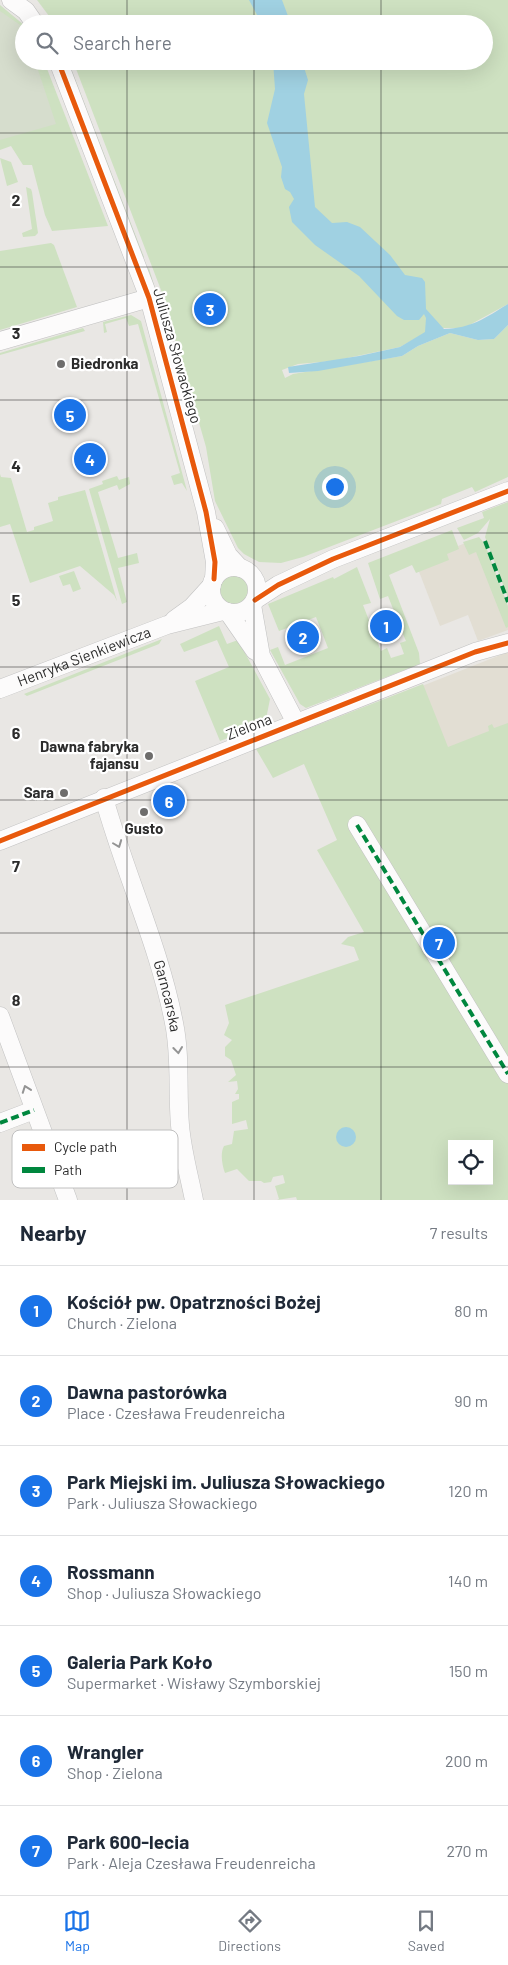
<!DOCTYPE html>
<meta charset="utf-8">
<style>
:root{--surface:#fff;--page:#f6f6f7;--text:#1f2937;--muted:#747a83;--line:#e0e1e3;--accent:#1a73e8}
body{margin:0;font-family:Barlow,sans-serif;background:var(--page);color:var(--text)}
.controls{position:absolute;right:15px;bottom:15px;display:grid;overflow:hidden;border-radius:0px;box-shadow:0 5px 20px #0002}
.controls button{width:45px;height:45px;display:grid;place-items:center;padding:0;border:0;border-bottom:1px solid var(--line);background:var(--surface);color:var(--text);font:25px sans-serif}
.you{position:absolute;left:334px;top:486px;width:18px;height:18px;margin:-12px;border:4px solid #fff;border-radius:50%;background:#1a73e8;box-shadow:0 0 0 8px #1a73e833}
.badge{display:grid;place-items:center;width:32px;height:32px;border-radius:50%;background:var(--accent);color:#fff;font-size:16px;font-weight:700}
.pin{position:absolute;translate:-50% -50%;border:2px solid #fff;box-shadow:0 1px 5px #0006}
.list{margin:0;padding:0;list-style:none}
h2{display:flex;justify-content:space-between;align-items:center;height:65px;margin:0;padding:0 20px;font-size:21px}
h2 small{font-size:16px;font-weight:400;color:var(--muted)}
.list li{display:grid;grid-template-columns:32px 1fr auto;gap:15px;align-items:center;box-sizing:border-box;height:90px;padding:0 20px;border-top:1px solid var(--line)}
.list b{display:block;font-size:19px;white-space:nowrap}
.list p{margin:0;font-size:16px;white-space:nowrap;color:var(--muted)}
.list em{font-size:16px;font-style:normal;color:var(--muted)}
.icon{flex:none;width:28px;height:28px;fill:none;stroke:currentColor;stroke-width:2;stroke-linecap:round;stroke-linejoin:round}
.map{position:relative;flex:none;width:508px;height:1200px;overflow:hidden}
.search{position:absolute;background:var(--surface);box-shadow:0 5px 20px #0002;left:15px;right:15px;top:15px;height:55px;display:flex;align-items:center;gap:12px;box-sizing:border-box;padding:0 18px;border-radius:28px;color:var(--muted);font-size:19px}
.sheet{height:695px;background:var(--surface)}
nav{display:flex;justify-content:space-around;align-items:center;box-sizing:border-box;height:70px;border-top:1px solid var(--line);background:var(--surface);font-size:14px;color:var(--muted)}
nav a{display:grid;justify-items:center;gap:2px}
nav .on{color:var(--accent)}
.map>svg:first-child{display:block}
.education{fill:#e2ded3}
.green{fill:#cee1c1;fill-rule:evenodd}
.cemetery{fill:#d6ddcd}
.water{fill:#a0d1e2}
.lines{fill:none;stroke-linecap:round;stroke-linejoin:round}
.minor-casing{stroke:#c2c2c2;stroke-width:19}
.minor{stroke:#fcfbfb;stroke-width:18}
.quiet{stroke:#00873e;stroke-width:4;stroke-dasharray:8 4;stroke-linecap:butt}
.cycleway-casing{stroke:#fff;stroke-width:8}
.cycleway{stroke:#e8590c;stroke-width:5}
.oneway{stroke:#949494}
.grid{fill:none;stroke:#2c2c2c;stroke-width:1;stroke-opacity:0.55}
.poi-dot{fill:#6e6d6c;stroke:#fff;stroke-width:2}
.labels{text-anchor:middle;stroke-width:4.5;stroke-linejoin:round;paint-order:stroke}
.street-label{font-size:15px;fill:#2c2c2c;stroke:#fff}
.poi-label{font-size:15px;font-weight:bold;fill:#2c2c2c;stroke:#fff;text-anchor:end}
.key{fill:#fff;stroke:#c0c0c0;stroke-width:1}
.key-label{font-size:14px;fill:#2c2c2c}
.grid-label{font-size:16px;text-anchor:middle;font-weight:bold;fill:#2c2c2c;stroke:#fff;stroke-width:4.5;stroke-linejoin:round;paint-order:stroke}
</style>
<div class="map">
<svg width="508" height="1200" viewBox="0 0 508 1200">
<rect width="100%" height="100%" fill="#e9e7e4"/>
<g class="education">
<polygon points="453,535 458,546 478,538 508,624 508,630 478,641 468,615 440,626 411,551"/>
<polygon points="508,652 508,730 448,752 422,686"/>
</g>
<g class="green">
<polygon points="37,0 508,0 508,304 464,328 434,328 400,347 333,361 298,364 282,370 285,378 293,374 402,356 418,346 450,333 478,340 494,339 508,325 508,477 475,492 472,487 442,499 441,504 303,557 281,563 259,562 244,554 238,548 215,501 206,447 161,290 73,61 484,61 484,24 55,24"/>
<polygon points="0,5 24,25 24,61 44,61 108,226 52,231 45,215 32,165 23,165 11,146 0,150"/>
<polygon points="66,61 68,61 144,257 142,258"/>
<polygon points="0,158 11,162 18,182 7,186"/>
<polygon points="26,187 31,189 32,192 38,233 35,236 23,237 22,233 32,229"/>
<polygon points="51,243 54,245 77,307 0,330 0,251"/>
<polygon points="149,268 190,410 187,410 146,269"/>
<polygon points="131,315 141,321 187,491 182,483 174,485 171,476 180,473 138,324 129,326 126,318 105,324 107,332 104,333 103,322"/>
<polygon points="83,328 85,331 0,355 0,353"/>
<polygon points="0,474 1,477 11,478 27,532 34,530 34,527 53,521 48,503 58,500 58,497 85,490 117,601 114,595 80,566 30,583 10,524 0,527"/>
<polygon points="117,476 119,480 129,477 130,484 119,490 117,485 98,492 118,558 137,553 139,563 118,568 127,602 122,604 89,489 103,484 102,481"/>
<polygon points="508,502 508,598 485,537 490,519 478,533 464,540 457,528 484,518 482,512"/>
<polygon points="452,530 459,549 447,554 449,560 416,573 412,565 389,575 419,653 420,664 306,708 300,704 270,650 278,647 285,665 328,648 316,617 279,631 268,604 333,577 334,579 357,567 371,603 363,605 381,651 387,648 391,658 404,654 400,643 406,641 405,639 388,596 380,599 368,563"/>
<polygon points="479,537 485,544 508,606 508,627 506,628 476,552 469,555 463,542"/>
<polygon points="74,571 81,589 73,592 70,584 63,586 59,576"/>
<circle cx="234" cy="590" r="16"/>
<polygon points="219,626 227,644 238,640 270,699 265,724 220,741 195,681 229,667 217,640 184,652 180,644"/>
<polygon points="162,639 159,644 27,696 24,694"/>
<path d="M423,684l25,63 41,-16 -1,-5 4,-2 2,4 14,-5v477h-211l-1,-3 -19,3 2,-1 -4,-13 10,-3 -2,-8 -10,2 -2,5 -7,1 -3,-2h-12l-12,-12 -12,4c-3,-8 -5,-20 -1,-27l8,-2 2,-13 14,-2 -2,-9 -14,4v-22l7,-3v-5h-4l3,-5 -1,-8 -9,1 8,-7 -5,-15 -6,-4v-9l7,-7 -8,-5 5,-12 -4,-18 134,-45 -5,-13 -13,-3 7,-7 16,-5 -47,-82 20,-10 -33,-76 -31,14 -17,-29zM452,1144h37v37h-37z"/>
</g>
<polygon class="cemetery" points="0,11 23,27 24,61 35,61 56,124 0,140"/>
<g class="water">
<polygon points="249,0 282,0 291,24 262,24"/>
<path d="M273,61h29l6,19 -4,14 11,113 17,16 15,-1 13,5 30,28 15,20 17,3 3,4 1,27 18,20c28,-1 41,-11 64,-25v21l-14,14 -16,1 -28,-7 -32,13 -16,10 -84,15 -29,2 -1,-6 71,-11 41,-9 25,-15 1,-14 -2,-4 -5,6h-15l-7,-4 -38,-40 -44,-31 -23,-23 -3,-15 5,-8 -4,-7 -5,-3 -4,-12 1,-10 -15,-44 8,-34z"/>
<circle cx="346" cy="1137" r="10"/>
</g>
<g class="lines">
<defs>
<g id="minor">
<polyline points="11,0 26,11 35,24"/>
<polyline points="58,61 149,298 206,512 215,562 214,579"/>
<polyline points="0,341 149,298"/>
<polyline points="215,528 228,555 240,568"/>
<circle cx="234" cy="590" r="23"/>
<polyline points="255,600 278,585 333,559 508,491"/>
<polyline points="252,605 261,656 296,723"/>
<polyline points="228,612 255,651"/>
<polyline points="174,620 192,607 212,585"/>
<path id="s1" d="M0,689l167,-64 56,-14"/>
<path id="s2" d="M104,798c21,76 55,147 70,225 7,34 3,68 6,102 2,25 9,50 14,75"/>
<polyline points="357,825 508,1074"/>
<polyline points="0,841 475,652 508,643"/>
<polyline points="0,1016 68,1200"/>
<polyline points="0,1123 34,1110"/>
</g>
</defs>
<use href="#minor" class="minor-casing"/>
<use href="#minor" class="minor"/>
<g class="quiet">
<polyline points="485,541 508,602"/>
<polyline points="357,825 508,1074"/>
<polyline points="0,1123 34,1110"/>
</g>
<defs>
<g id="cycleway">
<polyline points="58,61 149,298 206,512 215,562 214,579"/>
<polyline points="255,600 278,585 333,559 508,491"/>
<polyline points="0,841 475,652 508,643"/>
</g>
</defs>
<use href="#cycleway" class="cycleway-casing"/>
<use href="#cycleway" class="cycleway"/>
</g>
<defs><path id="oneway-chevron" d="M-2-3.5L2.5 0L-2 3.5" fill="none" stroke-width="1.6" stroke-linecap="round" stroke-linejoin="round" transform="scale(1.25)"/></defs>
<g class="oneway">
<use href="#oneway-chevron" transform="translate(118 844) rotate(69)"/>
<use href="#oneway-chevron" transform="translate(178 1050) rotate(83)"/>
<use href="#oneway-chevron" transform="translate(26 1089) rotate(-110)"/>
</g>
<path class="grid" d="M127,0v24M254,0v24M381,0v24M127,61v1139M254,61v1139M381,61v1139M0,133h508M0,267h508M0,400h508M0,533h508M0,667h508M0,800h508M0,933h508M0,1067h508"/>
<g class="poi-dot">
<circle cx="61" cy="364" r="5"/>
<circle cx="149" cy="756" r="5"/>
<circle cx="64" cy="793" r="5"/>
<circle cx="144" cy="812" r="5"/>
</g>
<g class="labels">
<g class="street-label">
<text transform="translate(177 356) rotate(74)" y="5">Juliusza Słowackiego</text>
<text dy="5" stroke="none"><textPath href="#s1" startOffset="90">Henryka Sienkiewicza</textPath></text>
<text transform="translate(249 727) rotate(-21)" y="5">Zielona</text>
<text dy="5" stroke="none"><textPath href="#s2" startOffset="208">Garncarska</textPath></text>
</g>
<g class="poi-label">
<text x="71" y="369" text-anchor="start">Biedronka</text>
<text x="139" y="752">Dawna fabryka<tspan x="139" dy="17">fajansu</tspan></text>
<text x="54" y="798">Sara</text>
<text x="144" y="834" text-anchor="middle">Gusto</text>
</g>
</g>
<rect x="12" y="1130" width="166" height="58" rx="8" class="key"/>
<rect x="22" y="1144" width="23" height="7" fill="#e8590c"/>
<rect x="22" y="1167" width="23" height="6" fill="#00873e"/>
<g class="key-label">
<text x="54" y="1152">Cycle path</text>
<text x="54" y="1175">Path</text>
</g>
<g class="grid-label">
<text x="16" y="206">2</text>
<text x="16" y="339">3</text>
<text x="16" y="472">4</text>
<text x="16" y="606">5</text>
<text x="16" y="739">6</text>
<text x="16" y="872">7</text>
<text x="16" y="1006">8</text>
</g>
</svg>
<div class="controls">
<button><svg class="icon" aria-label="locate" viewBox="0 0 24 24"><circle cx="12" cy="12" r="6"/><path d="M12 2v4M12 18v4M2 12h4M18 12h4"/></svg></button>
</div>
<div class="you"></div>
<div class="pin badge" style="left:386px;top:626px">1</div>
<div class="pin badge" style="left:303px;top:637px">2</div>
<div class="pin badge" style="left:210px;top:309px">3</div>
<div class="pin badge" style="left:90px;top:459px">4</div>
<div class="pin badge" style="left:70px;top:415px">5</div>
<div class="pin badge" style="left:169px;top:801px">6</div>
<div class="pin badge" style="left:439px;top:943px">7</div>
<div class="search"><svg class="icon" aria-label="search" viewBox="0 0 24 24"><circle cx="10" cy="10" r="6"/><path d="M15 15l6 6"/></svg>Search here</div>
</div>
<section class="sheet">
<h2>Nearby<small>7 results</small></h2>
<ul class="list">
<li><span class="badge">1</span><div><b>Kościół pw. Opatrzności Bożej</b><p>Church · Zielona</p></div><em>80 m</em></li>
<li><span class="badge">2</span><div><b>Dawna pastorówka</b><p>Place · Czesława Freudenreicha</p></div><em>90 m</em></li>
<li><span class="badge">3</span><div><b>Park Miejski im. Juliusza Słowackiego</b><p>Park · Juliusza Słowackiego</p></div><em>120 m</em></li>
<li><span class="badge">4</span><div><b>Rossmann</b><p>Shop · Juliusza Słowackiego</p></div><em>140 m</em></li>
<li><span class="badge">5</span><div><b>Galeria Park Koło</b><p>Supermarket · Wisławy Szymborskiej</p></div><em>150 m</em></li>
<li><span class="badge">6</span><div><b>Wrangler</b><p>Shop · Zielona</p></div><em>200 m</em></li>
<li><span class="badge">7</span><div><b>Park 600-lecia</b><p>Park · Aleja Czesława Freudenreicha</p></div><em>270 m</em></li>
</ul>
</section>
<nav>
<a class="on"><svg class="icon" aria-label="map" viewBox="0 0 24 24"><path d="M3 6l6-2 6 2 6-2v14l-6 2-6-2-6 2zM9 4v14M15 6v14"/></svg>Map</a>
<a><svg class="icon" aria-label="directions" viewBox="0 0 24 24"><path d="M12 3l9 9-9 9-9-9zM9 14v-3h6M13 9l2 2-2 2"/></svg>Directions</a>
<a><svg class="icon" aria-label="saved" viewBox="0 0 24 24"><path d="M7 4h10v16l-5-4-5 4z"/></svg>Saved</a>
</nav>
